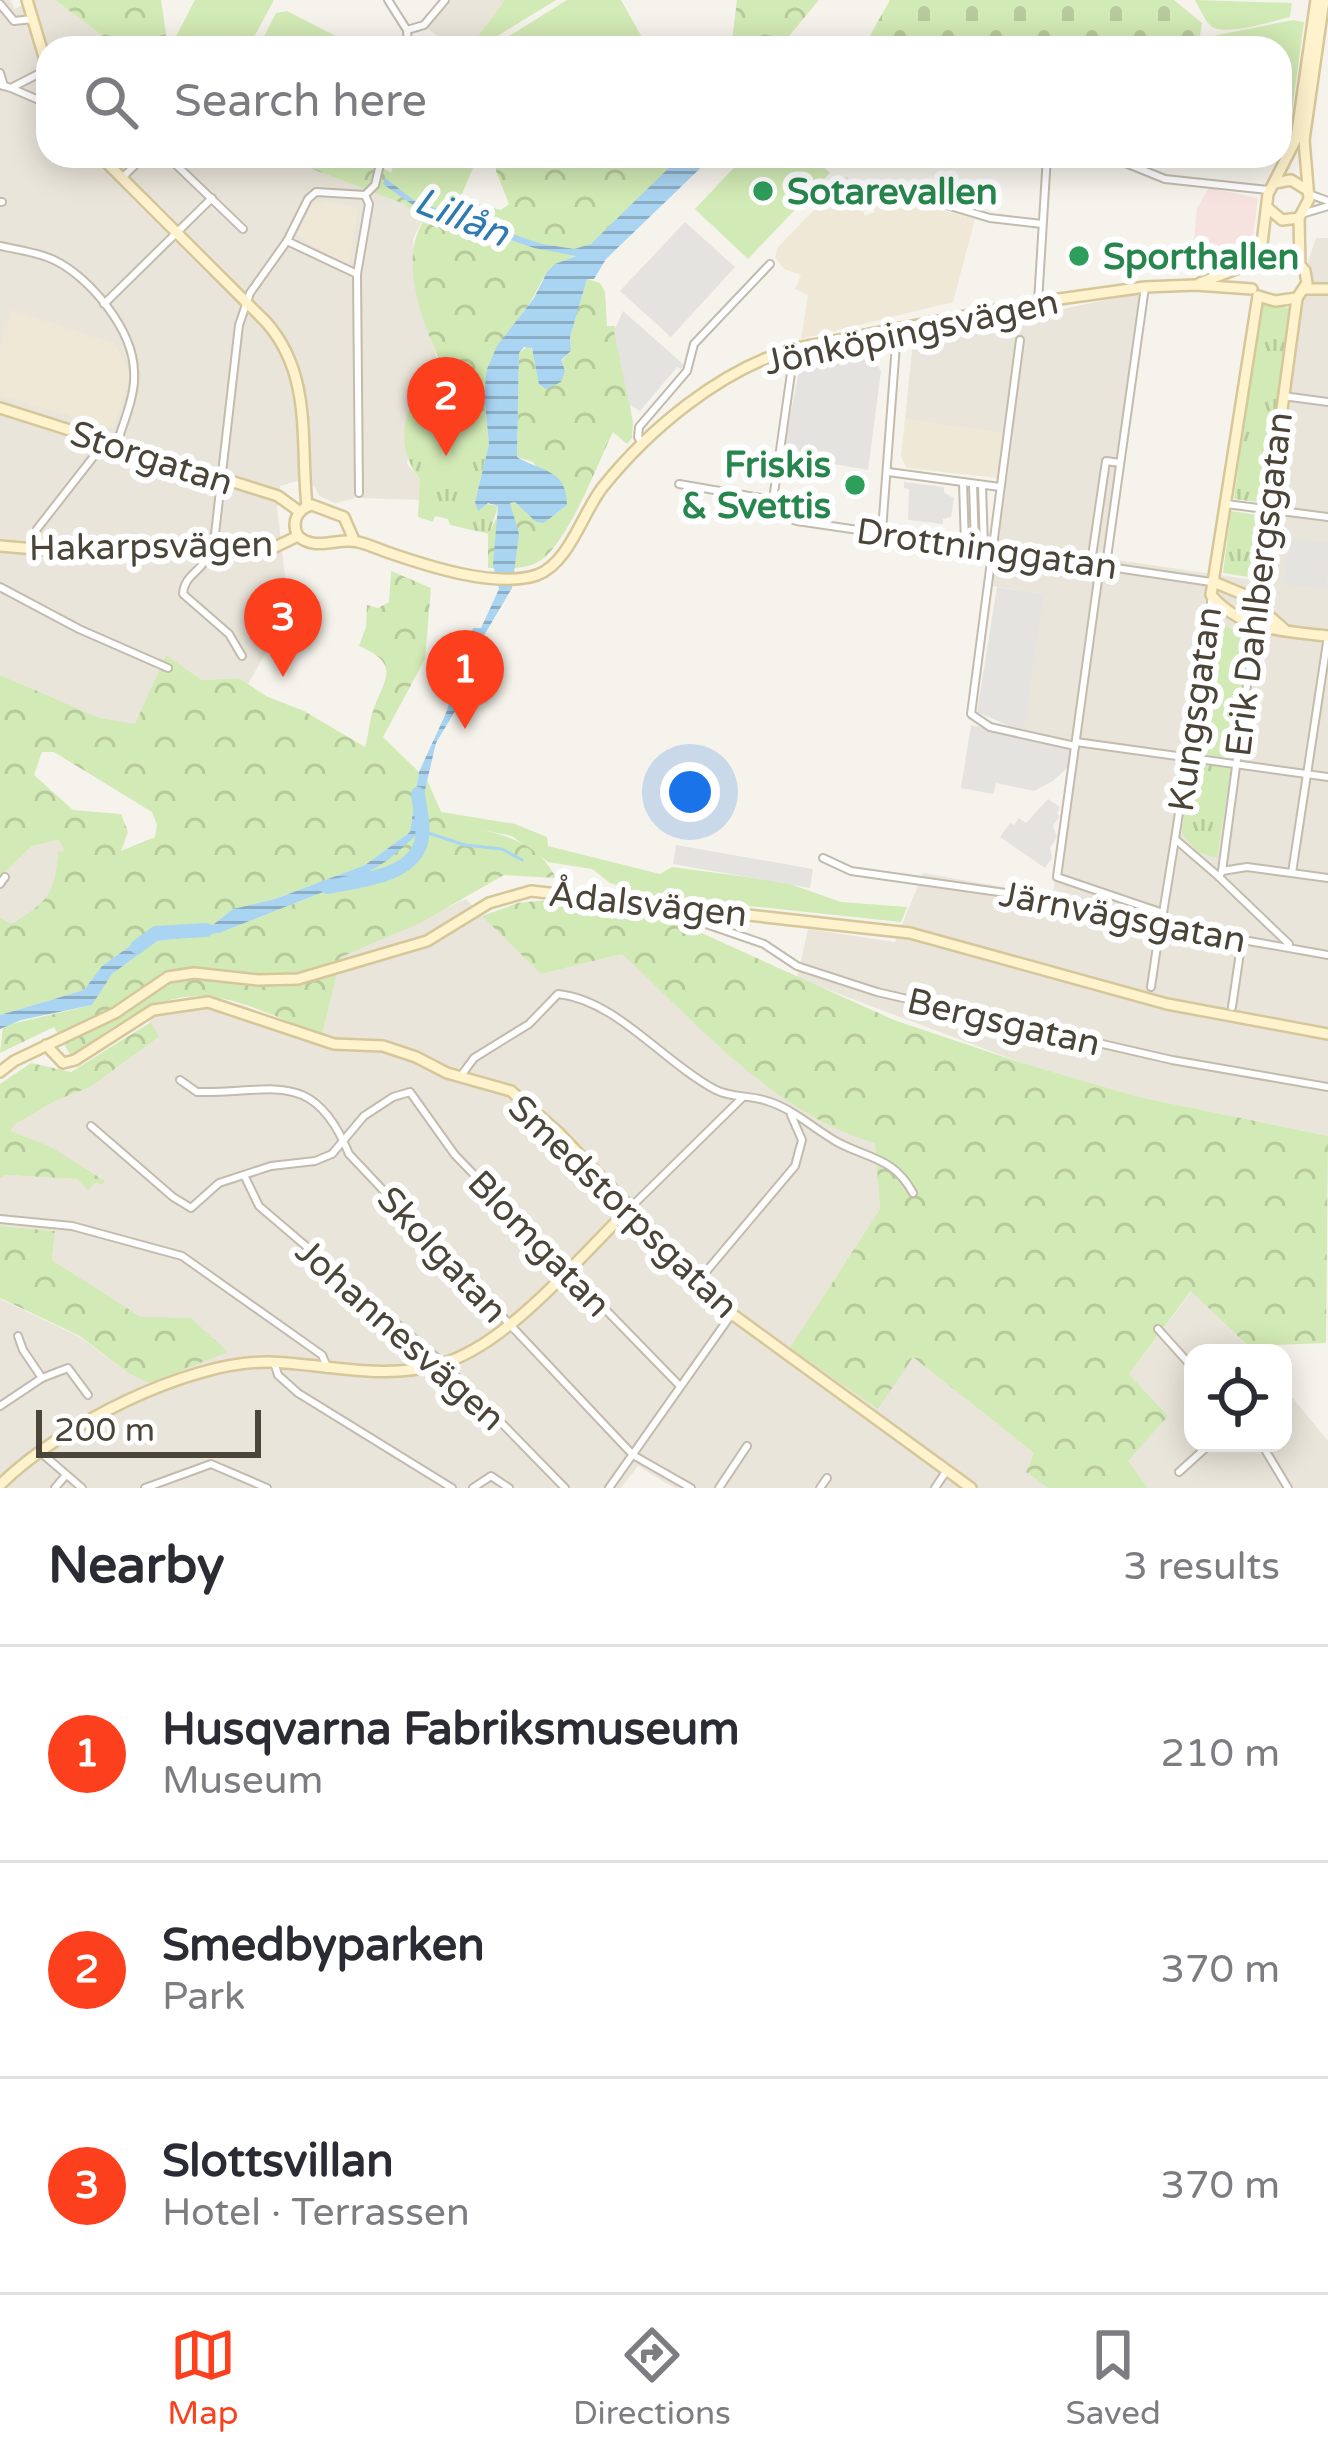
<!DOCTYPE html>
<meta charset="utf-8">
<style>
:root{--surface:#fff;--page:#f2f2f3;--text:#2b2b33;--muted:#7c7c81;--line:#e1e1e2;--accent:#fc3f1d}
body{margin:0;font-family:"Varela Round",sans-serif;background:var(--page);color:var(--text)}
.controls{position:absolute;right:36px;bottom:36px;display:grid;overflow:hidden;border-radius:24px;box-shadow:0 6px 30px #0003}
.controls button{width:108px;height:108px;display:grid;place-items:center;padding:0;border:0;border-bottom:3px solid var(--line);background:var(--surface);color:var(--text);font:60px sans-serif}
.scale{position:absolute;left:36px;bottom:30px;width:225px;box-sizing:border-box;padding-left:12px;border:6px solid #4b4439;border-top:0;font-size:33px;line-height:42px;white-space:nowrap;color:#4b4439;-webkit-text-stroke:9px #fff;paint-order:stroke}
.you{position:absolute;left:690px;top:792px;width:42px;height:42px;margin:-30px;border:9px solid #fff;border-radius:50%;background:#1a73e8;box-shadow:0 0 0 18px #1a73e833}
.badge{display:grid;place-items:center;width:78px;height:78px;border-radius:50%;background:var(--accent);color:#fff;font-size:39px;font-weight:700}
.pin{position:absolute;translate:-50% -99px;filter:drop-shadow(0 3px 6px #0008)}
.pin::after{content:'';position:absolute;top:63px;width:42px;height:36px;background:inherit;clip-path:polygon(0 0,100% 0,50% 100%)}
.list{margin:0;padding:0;list-style:none}
h2{display:flex;justify-content:space-between;align-items:center;height:156px;margin:0;padding:0 48px;font-size:51px}
h2 small{font-size:39px;font-weight:400;color:var(--muted)}
.list li{display:grid;grid-template-columns:78px 1fr auto;gap:36px;align-items:center;box-sizing:border-box;height:216px;padding:0 48px;border-top:3px solid var(--line)}
.list b{display:block;font-size:45px;white-space:nowrap}
.list p{margin:0;font-size:39px;white-space:nowrap;color:var(--muted)}
.list em{font-size:39px;font-style:normal;color:var(--muted)}
.icon{flex:none;width:66px;height:66px;fill:none;stroke:currentColor;stroke-width:2;stroke-linecap:round;stroke-linejoin:round}
.map{position:relative;flex:none;width:1328px;height:1488px;overflow:hidden}
.search{position:absolute;background:var(--surface);box-shadow:0 6px 30px #0003;left:36px;right:36px;top:36px;height:132px;display:flex;align-items:center;gap:30px;box-sizing:border-box;padding:0 42px;border-radius:36px;color:var(--muted);font-size:45px}
.sheet{height:804px;background:var(--surface)}
nav{display:flex;justify-content:space-around;align-items:center;box-sizing:border-box;height:168px;border-top:3px solid var(--line);background:var(--surface);font-size:33px;color:var(--muted)}
nav a{display:grid;justify-items:center;gap:6px}
nav .on{color:var(--accent)}
.map>svg:first-child{display:block}
.residential{fill:#eae5da}
.education{fill:#efe8d6}
.medical{fill:#f6e3e0}
.green{fill:#d2eab5}
.forest{fill:url(#forest-crowns);fill-rule:evenodd}
.cemetery{fill:url(#cemetery-stones)}
.park{fill:url(#park-tufts)}
.parking{fill:#e5e3e0}
.water{fill:url(#water-rules)}
.lines{fill:none;stroke-linecap:round;stroke-linejoin:round}
.stream{stroke:#a9d4f2;stroke-width:3}
.river{stroke:#a9d4f2;stroke-width:14}
.street-casing{stroke:#c2bbae;stroke-width:10}
.secondary-casing{stroke:#d6c79b;stroke-width:14}
.street{stroke:#fff;stroke-width:6}
.secondary{stroke:#fff3cd;stroke-width:9}
.leisure-dot{fill:#2e9e5b;stroke:#fff;stroke-width:4.5}
.labels{text-anchor:middle;stroke-width:12;stroke-linejoin:round;paint-order:stroke}
.leisure-label{font-size:36px;font-weight:bold;fill:#27864d;stroke:#fff;text-anchor:start}
.street-label{font-size:36px;fill:#4b4439;stroke:#fff}
.water-label{font-size:39px;font-style:italic;fill:#2e7ab2;stroke:#fff}
</style>
<div class="map">
<svg width="1328" height="1488" viewBox="0 0 1328 1488">
<defs>
<pattern id="forest-crowns" width="20" height="18" patternUnits="userSpaceOnUse" patternTransform="scale(3)"><rect width="20" height="18" fill="#d2eab5"/><path d="M2 6a3 3 0 1 1 6 0M12 15a3 3 0 1 1 6 0" fill="none" stroke="#b6ca9c"/></pattern>
<pattern id="cemetery-stones" width="16" height="16" patternUnits="userSpaceOnUse" patternTransform="scale(3)"><rect width="16" height="16" fill="#d2eab5"/><path d="M2 7V4a2 2 0 0 1 4 0v3zM10 15v-3a2 2 0 0 1 4 0v3z" fill="#b6ca9c"/></pattern>
<pattern id="park-tufts" width="24" height="20" patternUnits="userSpaceOnUse" patternTransform="scale(3)"><rect width="24" height="20" fill="#d2eab5"/><path d="M3 7l-1-3M5 7V3M7 7l1-3M15 17l-1-3M17 17v-4M19 17l1-3" fill="none" stroke="#b6ca9c"/></pattern>
<pattern id="water-rules" width="6" height="5" patternUnits="userSpaceOnUse" patternTransform="scale(3)"><rect width="6" height="5" fill="#a9d4f2"/><path d="M0 2.5h6" fill="none" stroke="#8caec5"/></pattern>
</defs>
<rect width="100%" height="100%" fill="#f6f3ec"/>
<g class="residential">
<polygon points="0,0 10,0 15,9 24,4 23,0 55,0 119,48 48,48 48,156 278,156 404,204 421,223 413,239 416,283 446,392 418,396 407,464 420,479 420,500 356,498 335,503 319,496 314,486 297,481 280,486 277,507 289,612 248,684 239,678 202,680 166,655 136,725 100,718 0,675"/>
<polygon points="450,0 505,0 469,48 454,48 427,28"/>
<polygon points="1316,238 1328,238 1328,1136 1139,1097 1019,1062 797,978 808,929 895,942 923,873 1053,896 1072,742 1023,730 1043,594 992,586 1013,435 905,419 913,341 1148,291 1111,559 1259,581 1292,309"/>
<polygon points="58,840 66,852 58,853 56,877 45,903 12,925 0,918 0,877 32,846"/>
<polygon points="466,899 541,974 622,954 760,1081 875,1143 880,1209 790,1349 913,1357 1034,1453 1026,1472 1048,1488 675,1488 638,1466 621,1488 0,1488 0,1299 80,1337 127,1372 191,1318 142,1318 52,1260 55,1231 0,1226 0,1178 6,1175 77,1179 51,1147 11,1132 14,1125 55,1101 90,1087 158,1038 144,1011 192,996 241,1005 322,1035 341,957"/>
<polygon points="1192,1291 1254,1353 1193,1353 1193,1443 1283,1443 1283,1386 1328,1441 1328,1488 1148,1488 1127,1461 1168,1416 1129,1374"/>
</g>
<g class="education">
<polygon points="847,176 865,216 874,212 876,192 975,219 953,302 801,339 808,295 795,289 801,275 784,269 775,257 778,247"/>
<polygon points="327,201 358,209 349,267 297,235 312,206"/>
<polygon points="12,310 115,344 131,375 113,428 0,396 0,348"/>
<polygon points="905,419 1004,433 998,478 907,468 901,457"/>
</g>
<polygon class="medical" points="1209,188 1258,198 1251,252 1224,270 1191,270 1197,208"/>
<g class="green">
<polygon points="195,0 274,0 248,48 189,48 174,40"/>
<polygon points="505,0 556,0 496,37 494,48 469,48"/>
<polygon points="567,0 621,0 648,48 497,48 501,41"/>
<path d="M1195,0l97,3 -2,14c-16,4 -66,20 -79,9 -6,-5 -12,-19 -16,-26z"/>
<polygon points="287,11 359,48 258,48 276,13"/>
<polygon points="1293,20 1304,22 1290,125 1280,154 1284,89 1281,48 1218,39 1212,42 1217,35"/>
<polygon points="396,156 478,156 459,201 415,187 391,173"/>
<polygon points="745,156 812,156 830,173 748,259 695,209"/>
<polygon points="441,812 515,824 547,837 548,846 660,874 672,867 784,882 841,902 907,907 901,922 645,895 610,883 592,869 548,862 512,836 446,823"/>
</g>
<g class="forest">
<polygon points="55,0 161,0 167,40 175,48 119,48"/>
<polygon points="737,0 819,0 779,48 711,48 732,40"/>
<path d="M278,156h85l52,31 86,23 8,-6 -13,-33 -1,-15h186c-31,31 -62,63 -94,92 -12,11 -31,13 -39,23 -8,10 -12,23 -19,33 -22,31 -40,51 -45,90l-35,-11c-19,-47 -53,-111 -27,-160l-18,-19z"/>
<path d="M587,279l13,4 5,9 2,34h8l18,96 -1,16 -5,6 -14,-12c-16,32 -46,116 -77,131 -15,7 -32,5 -48,5v-33l8,-16 18,-2 -4,-14 3,-2 31,22 23,-18 -34,-43 -16,-5 2,-104 10,-8 6,11 26,5 10,-10 -1,-14z"/>
<path d="M391,571l40,17 -6,71 -42,78 36,35 -9,60 -45,33 -90,34 -42,10 -19,15 -77,17 -35,25 -18,24 -84,25v-97l12,6c35,-22 43,-29 46,-72l7,-1 -7,-11 -26,6 -32,31v-202l100,43 35,6 31,-69 36,25 37,-2 27,18 38,15 61,36c4,-12 4,-27 9,-39 11,-30 27,-44 -15,-62l7,-19 1,-22 11,3 11,-6zM42,752h12l98,60 5,13 -2,12 -34,14 7,-19 -7,-18 -48,-4 -39,-35z"/>
<path d="M427,780l19,43c43,8 90,13 110,55l-52,-3 -84,48 -79,34 -19,78c-38,-14 -83,-39 -125,-39 -45,0 -91,35 -126,60l-17,-29 -54,26 3,-27 89,-21 20,-31 45,-33 62,-8 140,-55 61,-46v-21z"/>
<path d="M547,900l60,6 70,16 217,98 125,42 120,35 189,39 -2,207 -78,3 -57,-55 -62,83 39,42 -40,45 20,27h-100l-22,-16 8,-19 -121,-96 -35,52 -88,-61 90,-139 -5,-66c-101,-29 -177,-119 -253,-189l-81,20 -59,-58 36,-13z"/>
<polygon points="151,1022 159,1037 90,1087 55,1101 14,1125 11,1131 51,1147 105,1181 102,1185 96,1182 88,1190 77,1179 6,1175 0,1178 0,1084 31,1063 71,1072"/>
<polygon points="0,1226 55,1231 52,1260 141,1317 191,1318 228,1352 149,1383 127,1372 80,1336 0,1298"/>
</g>
<polygon class="cemetery" points="890,0 1174,0 1202,23 1198,48 863,48"/>
<g class="park">
<polygon points="1260,304 1291,308 1264,503 1234,499"/>
<path d="M456,391l28,3 5,50 -14,58 23,4 -9,28 -39,-9 -2,-6 -13,-3 -2,6 -15,-5 2,-38c-20,-24 -21,-58 -3,-84z"/>
<polygon points="1231,511 1263,516 1255,578 1223,573"/>
<polygon points="1211,616 1249,641 1231,759 1193,752"/>
<polygon points="1190,762 1231,769 1217,858 1198,852 1182,834"/>
</g>
<g class="parking">
<polygon points="685,222 735,267 671,337 620,291"/>
<polygon points="623,311 684,365 681,369 677,367 640,411 629,404 614,331"/>
<polygon points="857,354 870,355 881,371 868,470 783,455 800,365 803,361"/>
<polygon points="904,482 944,487 944,493 954,498 951,517 943,519 943,524 908,520 909,489 904,488"/>
<polygon points="1290,539 1328,543 1327,589 1283,584"/>
<polygon points="997,587 1044,594 1023,732 977,712"/>
<polygon points="971,725 1073,748 1068,767 1053,781 1034,791 996,783 993,794 961,788"/>
<polygon points="1048,799 1060,807 1057,813 1060,816 1053,826 1057,837 1050,848 1052,858 1045,868 1000,837 1010,823 1014,825 1019,818 1026,823"/>
<polygon points="676,845 813,869 810,888 673,864"/>
</g>
<path class="water" d="M681,156h32l-107,103 -12,20h-7l-17,58 1,14 -10,9 4,11 -4,11 -15,7 -7,-5 -7,-36 -8,-1 -5,6 -2,104c22,14 50,11 50,48l-23,18 -8,-1 -21,-20 -5,1 9,31 -7,54 -39,66 -8,40 -29,49 -16,68v21l-32,28 -29,18 -140,55 -62,8 -45,33 -20,31 -71,15 -21,9v-14l84,-25 18,-24 35,-25 33,-12 13,4 31,-9 19,-15 42,-10 90,-34 45,-33 9,-60 27,-59 27,-85h8l18,-39 -6,-24 5,-59 -10,-3 -10,8 -3,-9 14,-58 -5,-50 3,-25 10,-23 37,-48 13,-26 8,-8 21,-8 -42,-8 -117,-40 -34,-24 2,-6 30,23 127,43 32,5 17,-5z"/>
<g class="lines">
<polyline class="stream" points="422,831 465,845 502,849 522,860"/>
<g class="river">
<path d="M327,887c29,-6 83,-9 94,-44 4,-15 -1,-34 -3,-49"/>
<polyline points="137,947 156,933 206,930"/>
</g>
<defs>
<g id="street">
<polyline points="388,0 407,30 408,48"/>
<polyline points="0,4 14,21 33,19"/>
<polyline points="407,30 424,25 445,0"/>
<polyline points="0,73 4,86"/>
<polyline points="0,85 11,88 48,69"/>
<polyline points="11,88 48,104"/>
<polyline points="167,156 243,229"/>
<polyline points="1090,156 1118,160 1165,179 1268,190"/>
<polyline points="122,178 144,156"/>
<polyline points="1309,194 1328,201"/>
<polyline points="923,198 990,218 1042,224"/>
<polyline points="0,202 2,202"/>
<polyline points="1305,213 1328,206"/>
<polyline points="287,241 308,199 316,192 365,195"/>
<path d="M0,246c18,4 38,6 54,14 36,17 79,70 80,111 2,23 -10,50 -17,72"/>
<polyline points="1038,302 1047,156"/>
<polyline points="104,304 212,198"/>
<polyline points="1020,340 971,714 990,727 1075,746"/>
<polyline points="1283,396 1328,402"/>
<polyline points="643,444 638,437 639,427 687,371 694,344 770,264"/>
<polyline points="888,472 1000,487"/>
<polyline points="963,482 965,545"/>
<polyline points="679,484 773,500 785,517 797,521 1211,582"/>
<polyline points="973,484 975,546"/>
<polyline points="982,485 984,547"/>
<polyline points="359,493 357,274 369,204 365,195 375,185 382,156"/>
<polyline points="773,500 792,366"/>
<polyline points="1226,504 1328,517"/>
<polyline points="37,529 105,442"/>
<polyline points="882,531 897,331"/>
<polyline points="215,534 239,325 250,293 287,241 357,274"/>
<path d="M210,546c-3,26 -26,26 -27,48l46,40 13,22"/>
<polyline points="1091,563 1106,461 1120,463"/>
<polyline points="1100,565 1057,877 1163,913"/>
<polyline points="1106,565 1145,287"/>
<polyline points="0,587 79,629 168,668"/>
<polyline points="1212,596 1175,839 1218,876"/>
<polyline points="1255,625 1222,871 1219,877 1289,944"/>
<polyline points="1076,742 1328,777"/>
<polyline points="823,858 851,871 1062,901 1169,927 1328,955"/>
<polyline points="1222,871 1247,867 1328,878"/>
<polyline points="1292,873 1328,636"/>
<polyline points="0,884 5,877"/>
<polyline points="706,909 706,924 764,944 797,966 877,992 1172,1060 1328,1087"/>
<polyline points="1163,913 1175,839"/>
<polyline points="1151,987 1160,926"/>
<polyline points="1232,1007 1242,939"/>
<path d="M460,1077l14,-19 55,-34 29,-30c58,6 104,67 156,95 16,9 36,6 53,12 27,8 48,29 72,42 31,16 55,15 74,50"/>
<path d="M180,1080l17,12c75,2 116,-26 152,62l284,301 58,33"/>
<polyline points="91,1126 173,1197 191,1208 219,1183 271,1166 315,1161 332,1154 364,1116 393,1097 410,1092 455,1155 679,1385"/>
<polyline points="244,1175 259,1206 444,1364 565,1488"/>
<polyline points="630,1208 743,1097"/>
<polyline points="0,1219 72,1226 182,1256 322,1355 328,1369"/>
<polyline points="699,1280 795,1166 802,1140 791,1115"/>
<polyline points="1158,1329 1193,1368"/>
<polyline points="274,1362 278,1375 298,1393 452,1488"/>
<polyline points="42,1378 68,1368 88,1395"/>
<polyline points="0,1406 42,1378 23,1350 18,1336"/>
<polyline points="1261,1443 1288,1488"/>
<polyline points="39,1451 82,1488"/>
<polyline points="1179,1472 1211,1443"/>
<polyline points="55,1488 66,1475"/>
<polyline points="145,1488 211,1464 267,1488"/>
<polyline points="473,1488 491,1476 509,1488"/>
<polyline points="609,1488 731,1315"/>
<polyline points="719,1488 747,1446"/>
<polyline points="820,1488 827,1478"/>
<polyline points="935,1488 947,1470"/>
</g>
<g id="secondary">
<polyline points="27,0 48,70"/>
<path d="M100,156l166,166c47,53 34,119 41,184"/>
<polyline points="1275,183 1291,180 1307,190"/>
<polyline points="1269,209 1282,220 1299,218"/>
<polyline points="1299,218 1309,199 1304,140 1324,0"/>
<polyline points="1260,260 1280,257 1300,265"/>
<polyline points="1200,283 1260,260 1268,194 1296,139 1316,0"/>
<polyline points="1305,289 1328,289"/>
<path d="M1258,296l-47,299c31,36 73,36 117,41"/>
<polyline points="1258,296 1275,301 1297,298"/>
<polyline points="1297,298 1307,283 1305,271 1300,265 1299,218"/>
<polyline points="0,408 278,496 300,512"/>
<path d="M298,536c18,16 40,1 60,6 9,2 18,6 26,9 40,14 111,38 153,24 32,-12 45,-61 65,-87 47,-59 117,-117 190,-139l246,-47 107,-15 50,-2 57,4"/>
<path d="M298,536c-7,-14 -1,-27 14,-31l32,12 10,23"/>
<polyline points="0,546 70,552 142,547 273,548 298,536"/>
<polyline points="1216,583 1245,595 1284,629"/>
<polyline points="1246,620 1255,610 1297,298"/>
<polyline points="46,1045 63,1063 75,1060 153,1010 208,1002 334,1044 383,1046 416,1057 447,1073 511,1091 559,1133 732,1314 971,1488"/>
<polyline points="0,1072 14,1061 115,1013 168,977 194,973 258,980 298,979 427,941 489,903 531,891 910,933 1167,1004 1328,1034"/>
<path d="M0,1485c58,-58 186,-124 269,-123 59,2 113,19 172,2 68,-20 138,-107 189,-156"/>
</g>
</defs>
<use href="#street" class="street-casing"/>
<use href="#secondary" class="secondary-casing"/>
<use href="#street" class="street"/>
<use href="#secondary" class="secondary"/>
</g>
<g class="leisure-dot">
<circle cx="763" cy="191" r="12"/>
<circle cx="1079" cy="256" r="12"/>
<circle cx="855" cy="485" r="12"/>
</g>
<g class="labels">
<g class="leisure-label">
<text x="787" y="204">Sotarevallen</text>
<text x="1103" y="269">Sporthallen</text>
<text x="831" y="477" text-anchor="end">Friskis<tspan x="831" dy="41">&amp; Svettis</tspan></text>
</g>
<g class="street-label">
<text transform="translate(911 331) rotate(-12)" y="13">Jönköpingsvägen</text>
<text transform="translate(152 457) rotate(18)" y="13">Storgatan</text>
<text transform="translate(151 545) rotate(-1)" y="13">Hakarpsvägen</text>
<text transform="translate(987 548) rotate(8)" y="13">Drottninggatan</text>
<text transform="translate(1258 584) rotate(-83)" y="13">Erik Dahlbergsgatan</text>
<text transform="translate(1194 709) rotate(-82)" y="13">Kungsgatan</text>
<text transform="translate(648 903) rotate(6)" y="13">Ådalsvägen</text>
<text transform="translate(1123 916) rotate(11)" y="13">Järnvägsgatan</text>
<text transform="translate(1004 1021) rotate(13)" y="13">Bergsgatan</text>
<text transform="translate(624 1206) rotate(44)" y="13">Smedstorpsgatan</text>
<text transform="translate(540 1243) rotate(46)" y="13">Blomgatan</text>
<text transform="translate(443 1254) rotate(47)" y="13">Skolgatan</text>
<text transform="translate(401 1334) rotate(42)" y="13">Johannesvägen</text>
</g>
<g class="water-label">
<text transform="translate(462 216) rotate(22)" y="14">Lillån</text>
</g>
</g>
</svg>
<div class="controls">
<button><svg class="icon" aria-label="locate" viewBox="0 0 24 24"><circle cx="12" cy="12" r="6"/><path d="M12 2v4M12 18v4M2 12h4M18 12h4"/></svg></button>
</div>
<div class="scale">200 m</div>
<div class="you"></div>
<div class="pin badge" style="left:465px;top:729px">1</div>
<div class="pin badge" style="left:446px;top:456px">2</div>
<div class="pin badge" style="left:283px;top:677px">3</div>
<div class="search"><svg class="icon" aria-label="search" viewBox="0 0 24 24"><circle cx="10" cy="10" r="6"/><path d="M15 15l6 6"/></svg>Search here</div>
</div>
<section class="sheet">
<h2>Nearby<small>3 results</small></h2>
<ul class="list">
<li><span class="badge">1</span><div><b>Husqvarna Fabriksmuseum</b><p>Museum</p></div><em>210 m</em></li>
<li><span class="badge">2</span><div><b>Smedbyparken</b><p>Park</p></div><em>370 m</em></li>
<li><span class="badge">3</span><div><b>Slottsvillan</b><p>Hotel · Terrassen</p></div><em>370 m</em></li>
</ul>
</section>
<nav>
<a class="on"><svg class="icon" aria-label="map" viewBox="0 0 24 24"><path d="M3 6l6-2 6 2 6-2v14l-6 2-6-2-6 2zM9 4v14M15 6v14"/></svg>Map</a>
<a><svg class="icon" aria-label="directions" viewBox="0 0 24 24"><path d="M12 3l9 9-9 9-9-9zM9 14v-3h6M13 9l2 2-2 2"/></svg>Directions</a>
<a><svg class="icon" aria-label="saved" viewBox="0 0 24 24"><path d="M7 4h10v16l-5-4-5 4z"/></svg>Saved</a>
</nav>
